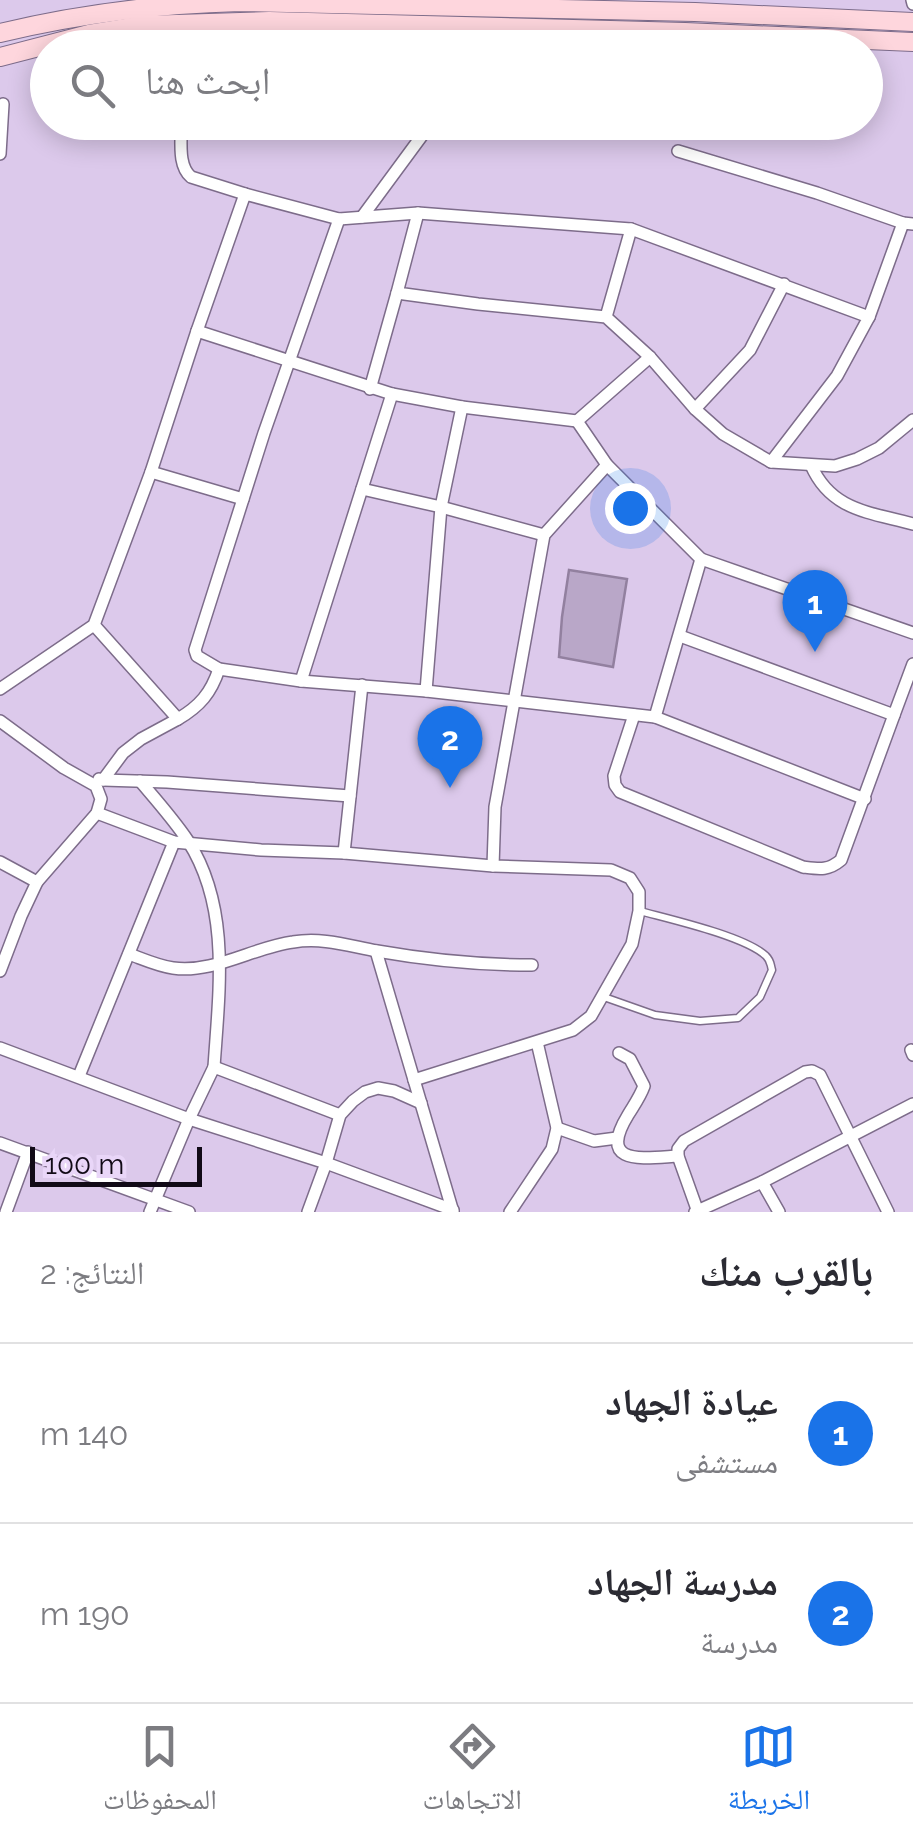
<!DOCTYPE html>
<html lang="ar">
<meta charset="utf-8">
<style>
:root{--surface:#fff;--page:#f2f2f3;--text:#2b2b33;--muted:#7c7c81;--line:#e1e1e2;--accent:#1a73e8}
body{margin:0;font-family:Raleway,"Noto Naskh Arabic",sans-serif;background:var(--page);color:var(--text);direction:rtl}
.scale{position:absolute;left:30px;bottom:25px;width:172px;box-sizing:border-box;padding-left:10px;border:5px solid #110a16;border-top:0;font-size:28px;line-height:35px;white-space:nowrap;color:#110a16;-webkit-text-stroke:8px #e9d6f8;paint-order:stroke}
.you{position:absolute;left:630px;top:508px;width:35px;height:35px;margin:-25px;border:8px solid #fff;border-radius:50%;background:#1a73e8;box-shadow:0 0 0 15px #1a73e833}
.badge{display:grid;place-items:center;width:65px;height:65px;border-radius:50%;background:var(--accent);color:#fff;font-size:32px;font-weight:700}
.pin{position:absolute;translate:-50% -82px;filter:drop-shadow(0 2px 5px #0008)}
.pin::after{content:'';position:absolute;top:52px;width:35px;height:30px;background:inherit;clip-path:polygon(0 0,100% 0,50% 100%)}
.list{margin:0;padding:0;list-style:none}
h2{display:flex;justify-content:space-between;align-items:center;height:130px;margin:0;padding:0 40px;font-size:42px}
h2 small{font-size:32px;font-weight:400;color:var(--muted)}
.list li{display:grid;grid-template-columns:65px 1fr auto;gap:30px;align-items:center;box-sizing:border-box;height:180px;padding:0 40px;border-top:2px solid var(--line)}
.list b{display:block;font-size:38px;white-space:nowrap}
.list p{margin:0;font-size:32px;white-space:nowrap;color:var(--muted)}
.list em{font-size:32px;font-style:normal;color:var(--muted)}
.icon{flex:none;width:55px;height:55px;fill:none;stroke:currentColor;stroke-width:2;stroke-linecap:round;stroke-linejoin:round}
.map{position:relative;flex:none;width:913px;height:1212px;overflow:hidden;direction:ltr}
.search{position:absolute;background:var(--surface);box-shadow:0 5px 25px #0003;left:30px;right:30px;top:30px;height:110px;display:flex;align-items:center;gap:25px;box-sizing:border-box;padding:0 35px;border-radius:55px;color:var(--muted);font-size:38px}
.sheet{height:490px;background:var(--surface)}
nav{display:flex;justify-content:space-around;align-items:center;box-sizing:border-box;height:140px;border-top:2px solid var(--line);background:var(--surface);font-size:28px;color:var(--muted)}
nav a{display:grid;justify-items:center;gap:5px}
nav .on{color:var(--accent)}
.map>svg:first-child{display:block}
.building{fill:#b9a7c8;stroke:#92809f;stroke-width:2.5}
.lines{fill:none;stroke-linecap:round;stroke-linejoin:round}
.lane-casing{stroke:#7d6c8a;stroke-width:9}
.street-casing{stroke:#7d6c8a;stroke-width:14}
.secondary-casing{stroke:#7d6c8a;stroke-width:20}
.lane{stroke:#fff;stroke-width:6}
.street{stroke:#fff;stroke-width:11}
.secondary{stroke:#fed6dd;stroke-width:18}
</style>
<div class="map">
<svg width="913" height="1212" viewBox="0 0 913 1212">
<rect width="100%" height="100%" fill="#dcc9eb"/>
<polygon class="building" points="569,570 627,579 613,667 559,657 562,617"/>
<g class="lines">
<defs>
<g id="lane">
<polyline points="633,48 634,32"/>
<polyline points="685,48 685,34"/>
<path d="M604,997l51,18 45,6 38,-3 22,-21 12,-27c-2,-7 -1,-9 -6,-14 -21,-20 -97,-37 -126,-45"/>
</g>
<g id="street">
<polyline points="912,0 913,4"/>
<polyline points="178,23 179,48"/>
<polyline points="439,26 441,48"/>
<path d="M181,122c1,18 -4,43 10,55l54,17"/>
<polyline points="678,151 817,193 903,223 913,224"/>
<polyline points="0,154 3,104"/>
<polyline points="418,213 397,293 478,304 606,317 650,357 695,409 723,434 771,462 835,466 857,459 879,448 913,420"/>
<polyline points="362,217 432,122"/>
<polyline points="339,219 264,433 195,650 197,656 219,669 301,681 426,691 655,717 701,559 607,465 577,421 650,357"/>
<polyline points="606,317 631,229"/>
<polyline points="869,317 903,223"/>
<polyline points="197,331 392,394 462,407 577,421"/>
<polyline points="370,389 397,293"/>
<polyline points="695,409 750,350 784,284"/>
<path d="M811,465c20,46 59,47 102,59"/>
<polyline points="151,472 243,499"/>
<polyline points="362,489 441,507 544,535"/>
<polyline points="701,559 913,633"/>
<path d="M94,625l84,94c22,-13 33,-26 41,-50"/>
<polyline points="680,636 894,715 913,664"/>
<polyline points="301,681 392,394"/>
<polyline points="0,689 94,625 151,472 197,331 245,194 339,219 418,213 631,229 869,317 837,376 771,462"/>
<polyline points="426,691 441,507 462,407"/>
<path d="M634,715l-20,61 1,9 5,7 183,75c16,2 25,4 38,-7l53,-145"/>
<polyline points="655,717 865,799"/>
<polyline points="0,721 64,768 96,786 101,799 97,813 37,882 21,916 0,971"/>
<polyline points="99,779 103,780 123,753 141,739 178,719"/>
<polyline points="103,780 167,782 350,796"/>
<path d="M140,781c17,20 34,39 48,60 43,67 31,150 26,226"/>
<polyline points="97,813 174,842 261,850 344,853 362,685"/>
<polyline points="344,853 493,866 611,870 630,878 639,892 639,911 632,944 591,1016 573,1030 414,1080"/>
<polyline points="0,862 37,882"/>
<polyline points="493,866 495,807 544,535 607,465"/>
<polyline points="376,951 453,1212"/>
<path d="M129,954c14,5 29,12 44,14 40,6 81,-21 120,-26 30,-5 56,4 84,9 51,9 103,14 155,14"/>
<polyline points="0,1048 189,1119 326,1163 453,1210"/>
<polyline points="911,1050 913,1055"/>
<path d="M619,1053l11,6 14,27c-4,11 -10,19 -16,29 -31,51 14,43 50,41"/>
<polyline points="79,1076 174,842"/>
<polyline points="557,1128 594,1141 617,1138"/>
<polyline points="0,1143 189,1212"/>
<polyline points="762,1182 779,1212"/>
<polyline points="6,1212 28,1152"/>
<polyline points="150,1212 189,1119 214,1067 340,1115"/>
<polyline points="308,1212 326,1163 340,1115 353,1101 365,1092 378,1088 394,1091 421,1103"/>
<polyline points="510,1212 552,1149 557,1128 537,1042"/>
<polyline points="695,1212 762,1182 913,1104"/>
<polyline points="698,1212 678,1156 678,1149 684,1141 805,1072 812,1071 820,1075 888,1212"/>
</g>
<g id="secondary">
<path d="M0,33c79,-19 158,-29 240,-31l455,10 218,10"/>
<polyline points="0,57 89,34 145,25 269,21 685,32 913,42"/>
</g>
</defs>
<use href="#lane" class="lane-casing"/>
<use href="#street" class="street-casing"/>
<use href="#secondary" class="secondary-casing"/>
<use href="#lane" class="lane"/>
<use href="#street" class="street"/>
<use href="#secondary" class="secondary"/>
</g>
</svg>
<div class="scale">100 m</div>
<div class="you"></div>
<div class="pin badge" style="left:815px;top:652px">1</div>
<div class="pin badge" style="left:450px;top:788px">2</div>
<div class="search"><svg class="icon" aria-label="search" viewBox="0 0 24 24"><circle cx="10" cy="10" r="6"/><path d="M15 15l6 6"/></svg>ابحث هنا</div>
</div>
<section class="sheet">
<h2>بالقرب منك<small>النتائج: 2</small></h2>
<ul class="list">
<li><span class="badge">1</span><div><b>عيادة الجهاد</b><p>مستشفى</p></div><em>140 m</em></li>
<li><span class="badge">2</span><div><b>مدرسة الجهاد</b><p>مدرسة</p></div><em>190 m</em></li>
</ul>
</section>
<nav>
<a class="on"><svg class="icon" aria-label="map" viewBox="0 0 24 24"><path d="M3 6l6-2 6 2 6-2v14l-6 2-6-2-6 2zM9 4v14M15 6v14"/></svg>الخريطة</a>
<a><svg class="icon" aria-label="directions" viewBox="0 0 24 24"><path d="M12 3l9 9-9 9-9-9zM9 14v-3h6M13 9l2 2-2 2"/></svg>الاتجاهات</a>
<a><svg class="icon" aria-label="saved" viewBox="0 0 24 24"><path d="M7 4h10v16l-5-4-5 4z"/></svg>المحفوظات</a>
</nav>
